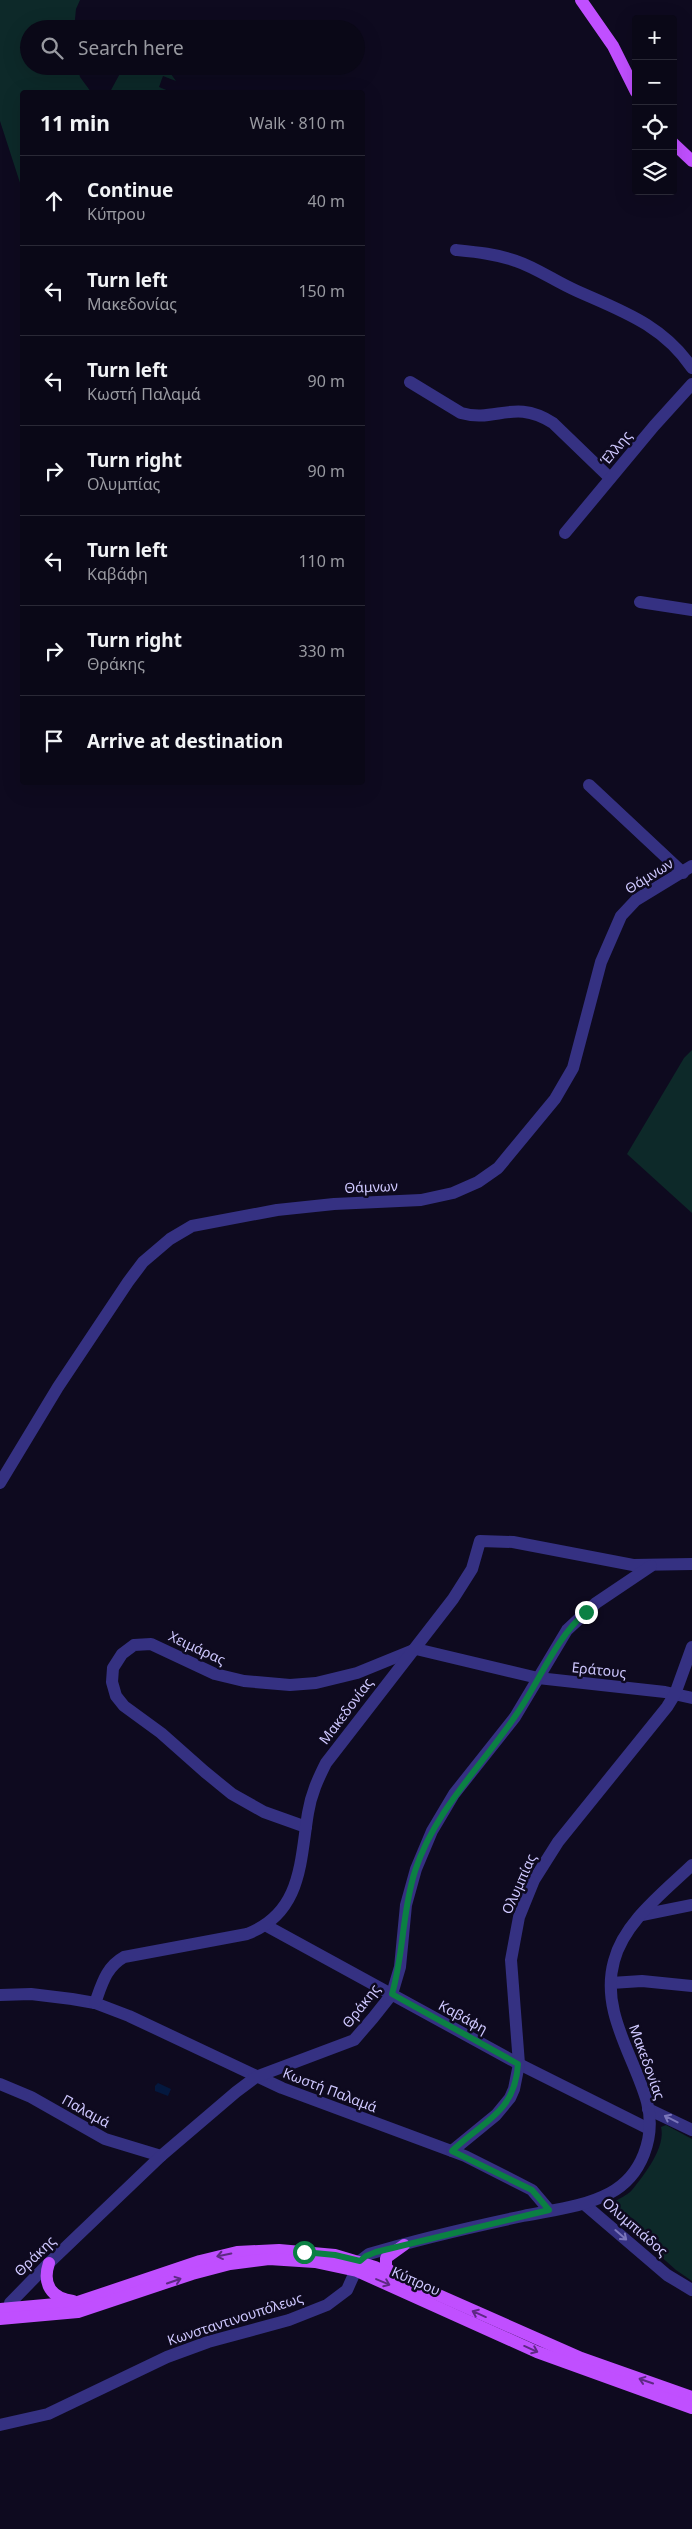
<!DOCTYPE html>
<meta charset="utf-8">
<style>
:root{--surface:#0a0817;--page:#131120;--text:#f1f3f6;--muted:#999aa1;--line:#2a2936}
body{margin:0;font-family:"Noto Sans",sans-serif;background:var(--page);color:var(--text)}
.controls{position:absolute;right:15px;top:15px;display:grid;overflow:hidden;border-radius:5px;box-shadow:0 5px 20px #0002}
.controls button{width:45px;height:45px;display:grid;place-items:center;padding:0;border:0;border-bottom:1px solid var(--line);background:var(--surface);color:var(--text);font:25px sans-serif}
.stop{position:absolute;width:15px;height:15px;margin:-11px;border:4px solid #0b8043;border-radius:50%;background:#fff}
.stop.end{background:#0b8043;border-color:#fff;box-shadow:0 1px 5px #0008}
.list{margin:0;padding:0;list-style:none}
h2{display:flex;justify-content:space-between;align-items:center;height:65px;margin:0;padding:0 20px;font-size:21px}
h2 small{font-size:16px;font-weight:400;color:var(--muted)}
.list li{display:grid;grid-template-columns:32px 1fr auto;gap:15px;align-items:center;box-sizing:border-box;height:90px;padding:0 20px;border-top:1px solid var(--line)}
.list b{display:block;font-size:19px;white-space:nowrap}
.list p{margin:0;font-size:16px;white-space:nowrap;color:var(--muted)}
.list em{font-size:16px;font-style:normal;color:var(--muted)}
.icon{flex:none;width:28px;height:28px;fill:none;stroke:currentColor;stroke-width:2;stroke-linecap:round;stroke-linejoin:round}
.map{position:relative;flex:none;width:692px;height:2529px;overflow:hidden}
.search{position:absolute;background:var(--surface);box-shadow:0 5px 20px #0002;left:20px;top:20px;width:345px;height:55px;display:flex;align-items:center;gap:12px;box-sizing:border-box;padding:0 18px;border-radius:28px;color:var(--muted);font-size:19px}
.panel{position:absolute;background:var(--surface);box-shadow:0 5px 20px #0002;left:20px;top:90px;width:345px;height:695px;border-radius:5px}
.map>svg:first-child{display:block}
.green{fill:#0d2929}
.water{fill:#04183e}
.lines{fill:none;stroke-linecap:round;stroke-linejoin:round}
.minor{stroke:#353182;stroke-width:12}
.major{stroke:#c04fff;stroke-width:12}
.oneway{stroke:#7a75ba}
.oneway2{stroke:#5e2984}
.route{stroke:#0b8043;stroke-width:6}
.labels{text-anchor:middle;stroke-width:5;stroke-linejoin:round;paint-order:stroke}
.street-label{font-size:14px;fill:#cfc8ff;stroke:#0e0a1f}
</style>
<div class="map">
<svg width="692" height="2529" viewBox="0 0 692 2529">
<rect width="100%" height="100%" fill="#0e0a1f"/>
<g class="green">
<polygon points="0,0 80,0 76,9 74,29 29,29 29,66 77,66 80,77 91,92 22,92 22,189 0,121"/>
<polygon points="124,66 165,66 176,81 163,76 159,87 171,92 110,92"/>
<polygon points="692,1050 692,1213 627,1154 684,1058"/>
<path d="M666,2125l26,14v142l-16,-11 -67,-60c2,-10 16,-12 23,-20 13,-16 34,-43 29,-63z"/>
</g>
<polygon class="water" points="158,2083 171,2089 168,2096 155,2091 155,2086"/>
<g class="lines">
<g class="minor">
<path d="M456,250c20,2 41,4 60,11 21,7 40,21 61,30 45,20 86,34 115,77"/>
<path d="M410,382l51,31c35,10 53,-15 92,10l57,55"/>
<polyline points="565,533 654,426 692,384"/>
<polyline points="640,602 692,610"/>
<polyline points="589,785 683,873"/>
<polyline points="0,1483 58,1387 128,1282 143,1262 170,1239 192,1226 277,1210 334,1204 421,1200 453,1193 478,1182 498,1168 555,1099 573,1068 601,962 621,916 636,900 692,866"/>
<polyline points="306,1827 264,1812 232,1794 205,1772 161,1733 124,1706 116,1696 112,1682 113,1668 122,1654 134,1645 151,1644 215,1674 244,1681 290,1685 316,1683 357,1673 416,1649 538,1678 665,1692 692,1698"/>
<polyline points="642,1915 692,1905"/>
<polyline points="265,1925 519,2064 649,2129"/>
<polyline points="611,1983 642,1981 692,1986"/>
<polyline points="0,1995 31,1994 72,1999 95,2003 129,2016 282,2088 465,2156 532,2190 549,2210"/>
<path d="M95,2003c7,-19 11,-36 29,-46l123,-23c55,-21 53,-72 61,-121 3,-19 10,-34 18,-50l127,-164 19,-30 8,-28 33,1 120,23 59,-1"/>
<polyline points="0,2084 31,2097 105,2139 161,2156"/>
<polyline points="648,2109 692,2130"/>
<polyline points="452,2151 496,2115 510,2098 514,2089 519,2064 511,1960 519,1917 534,1880 558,1842 667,1707 675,1694 692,1647"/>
<polyline points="584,2204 667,2275 692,2290"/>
<polyline points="8,2318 10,2303 49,2263 161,2156 236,2092 256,2077 354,2040 373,2018 392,1994 400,1967 406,1905 416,1869 432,1831 454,1794 515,1717 567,1630 596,1603 651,1566"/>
<path d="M0,2425l48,-11 119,-57 41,-15 81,-22 38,-15 20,-15 13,-29 9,-7c50,-15 102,-27 154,-38 29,-6 61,-9 87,-23 32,-17 46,-56 37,-91 -13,-46 -47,-91 -33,-141 10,-39 50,-69 78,-96"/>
</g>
<g class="major">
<polyline points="581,0 613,46 636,92"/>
<polyline points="673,143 692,161"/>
<path d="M49,2263c-7,21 2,35 24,38"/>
<polyline points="394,2275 386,2267 386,2258 404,2245"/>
<polyline points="0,2309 78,2302 200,2261 237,2252 279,2250 335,2255 375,2267 581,2358 692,2397"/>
<polyline points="0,2319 78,2312 192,2274 230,2264 269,2259 315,2262 357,2271 537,2352 692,2408"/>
</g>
</g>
<defs><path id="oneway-shaft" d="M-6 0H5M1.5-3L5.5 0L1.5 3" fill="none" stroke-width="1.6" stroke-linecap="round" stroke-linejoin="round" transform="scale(1.25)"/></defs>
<g class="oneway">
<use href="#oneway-shaft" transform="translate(671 2119) rotate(-153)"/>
<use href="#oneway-shaft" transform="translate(621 2235) rotate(41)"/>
</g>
<g class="oneway2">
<use href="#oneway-shaft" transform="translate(224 2255) rotate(168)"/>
<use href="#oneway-shaft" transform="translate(174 2281) rotate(-19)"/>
<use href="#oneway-shaft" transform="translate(383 2282) rotate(23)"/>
<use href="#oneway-shaft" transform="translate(479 2314) rotate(-156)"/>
<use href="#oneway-shaft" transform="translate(531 2349) rotate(24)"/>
<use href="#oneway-shaft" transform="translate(646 2381) rotate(-161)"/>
</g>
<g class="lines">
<path class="route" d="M304,2252l31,3 25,6 6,-5 10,-4 173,-42 -17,-20 -80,-39c31,-30 63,-38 66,-87l-126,-70c12,-41 10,-83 23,-123 20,-61 66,-104 101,-156 24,-34 38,-75 70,-103"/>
</g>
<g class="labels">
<g class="street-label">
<text transform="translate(616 448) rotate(-50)" y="5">Έλλης</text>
<text transform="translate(649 876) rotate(-32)" y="5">Θάμνων</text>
<text transform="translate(371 1187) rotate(-2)" y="5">Θάμνων</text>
<text transform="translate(197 1648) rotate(25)" y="5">Χειμάρας</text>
<text transform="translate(599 1670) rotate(6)" y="5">Εράτους</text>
<text transform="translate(346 1711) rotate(-53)" y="5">Μακεδονίας</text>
<text transform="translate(519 1884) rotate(-66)" y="5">Ολυμπίας</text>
<text transform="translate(361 2006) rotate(-52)" y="5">Θράκης</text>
<text transform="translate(463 2017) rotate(29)" y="5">Καβάφη</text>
<text transform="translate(647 2062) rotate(70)" y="5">Μακεδονίας</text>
<text transform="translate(330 2090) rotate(21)" y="5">Κωστή Παλαμά</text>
<text transform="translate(86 2111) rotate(29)" y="5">Παλαμά</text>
<text transform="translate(635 2227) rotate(41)" y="5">Ολυμπιάδος</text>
<text transform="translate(35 2256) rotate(-44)" y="5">Θράκης</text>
<text transform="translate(416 2281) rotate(24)" y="5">Κύπρου</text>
<text transform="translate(235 2319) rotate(-18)" y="5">Κωνσταντινουπόλεως</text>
</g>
</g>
</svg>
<div class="controls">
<button>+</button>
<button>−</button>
<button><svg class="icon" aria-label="locate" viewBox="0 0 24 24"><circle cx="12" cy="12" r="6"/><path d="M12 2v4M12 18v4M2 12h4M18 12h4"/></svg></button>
<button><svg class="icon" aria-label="layers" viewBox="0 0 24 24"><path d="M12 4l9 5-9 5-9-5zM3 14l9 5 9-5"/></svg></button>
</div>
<div class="stop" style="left:304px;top:2252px"></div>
<div class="stop end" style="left:586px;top:1612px"></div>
<div class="search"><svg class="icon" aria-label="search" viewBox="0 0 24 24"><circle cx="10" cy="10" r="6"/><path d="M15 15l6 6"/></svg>Search here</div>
<section class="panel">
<h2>11 min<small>Walk · 810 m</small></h2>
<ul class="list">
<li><svg class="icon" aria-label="ahead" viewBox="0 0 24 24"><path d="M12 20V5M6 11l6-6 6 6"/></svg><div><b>Continue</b><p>Κύπρου</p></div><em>40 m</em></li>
<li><svg class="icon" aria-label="left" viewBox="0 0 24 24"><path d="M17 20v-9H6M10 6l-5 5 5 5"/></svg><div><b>Turn left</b><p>Μακεδονίας</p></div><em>150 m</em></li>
<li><svg class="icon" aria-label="left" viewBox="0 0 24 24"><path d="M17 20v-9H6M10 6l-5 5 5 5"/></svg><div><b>Turn left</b><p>Κωστή Παλαμά</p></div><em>90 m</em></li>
<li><svg class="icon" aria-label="right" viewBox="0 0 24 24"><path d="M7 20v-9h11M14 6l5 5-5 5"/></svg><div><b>Turn right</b><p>Ολυμπίας</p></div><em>90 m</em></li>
<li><svg class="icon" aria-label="left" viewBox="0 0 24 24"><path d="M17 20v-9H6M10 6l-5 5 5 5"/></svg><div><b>Turn left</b><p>Καβάφη</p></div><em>110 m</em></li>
<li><svg class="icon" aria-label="right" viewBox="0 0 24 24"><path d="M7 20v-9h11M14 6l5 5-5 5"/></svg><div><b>Turn right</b><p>Θράκης</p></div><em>330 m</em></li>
<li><svg class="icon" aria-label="arrive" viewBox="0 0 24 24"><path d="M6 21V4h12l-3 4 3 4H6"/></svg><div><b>Arrive at destination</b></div></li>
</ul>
</section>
</div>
